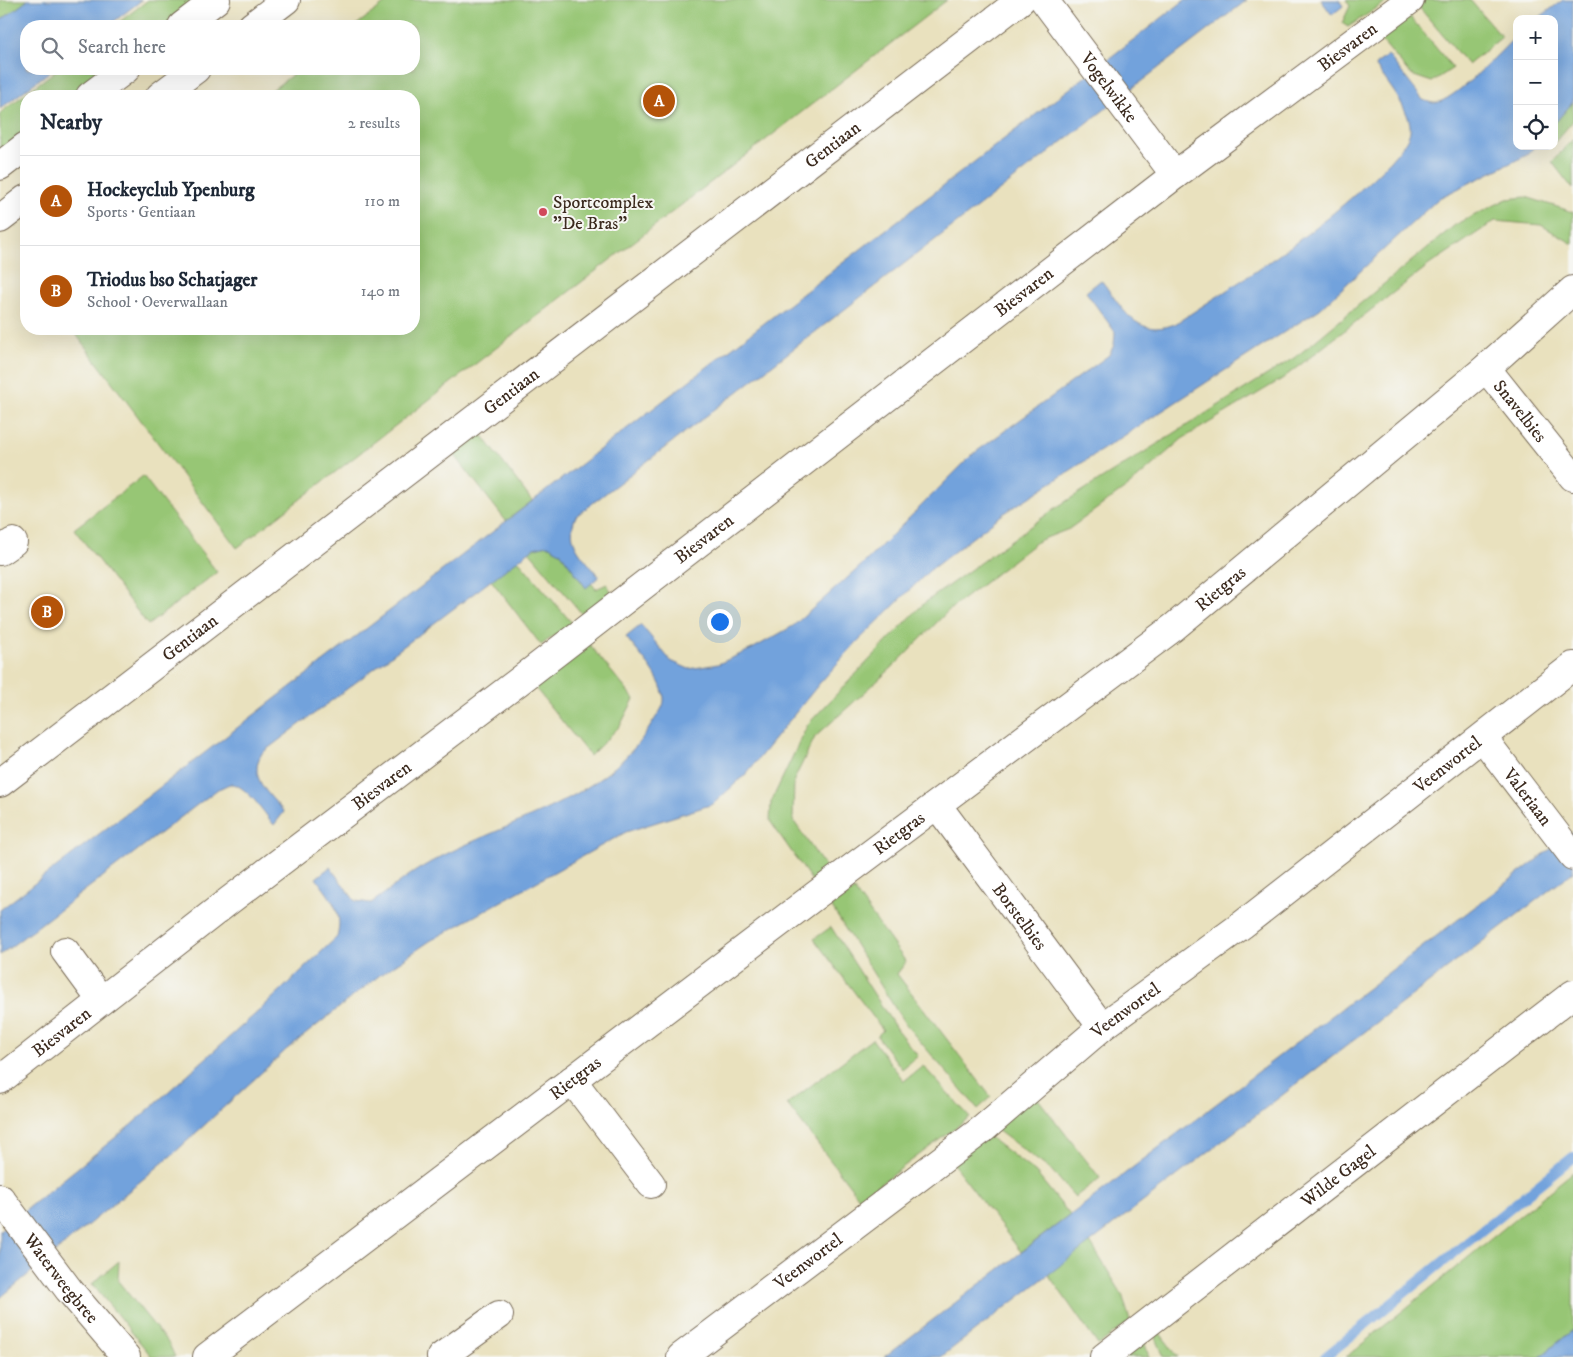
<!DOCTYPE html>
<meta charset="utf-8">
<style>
:root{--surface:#fff;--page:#f6f6f7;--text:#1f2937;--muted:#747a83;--line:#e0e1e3;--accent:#b45309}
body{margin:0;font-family:"IM FELL DW Pica",serif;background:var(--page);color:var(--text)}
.controls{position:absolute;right:15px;top:15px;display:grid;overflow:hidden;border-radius:10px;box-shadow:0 5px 20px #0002}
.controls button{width:45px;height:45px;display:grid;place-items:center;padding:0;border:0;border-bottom:1px solid var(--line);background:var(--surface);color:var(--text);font:25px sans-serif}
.you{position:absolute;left:719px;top:621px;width:18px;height:18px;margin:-12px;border:4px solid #fff;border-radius:50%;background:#1a73e8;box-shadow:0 0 0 8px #1a73e833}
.badge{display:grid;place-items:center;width:32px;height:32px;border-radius:50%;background:var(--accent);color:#fff;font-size:16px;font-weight:700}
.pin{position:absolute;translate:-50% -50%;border:2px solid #fff;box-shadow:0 1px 5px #0006}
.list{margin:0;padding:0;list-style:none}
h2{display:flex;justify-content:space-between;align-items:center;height:65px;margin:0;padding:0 20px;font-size:21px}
h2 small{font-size:16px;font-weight:400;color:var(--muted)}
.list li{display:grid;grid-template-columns:32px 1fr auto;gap:15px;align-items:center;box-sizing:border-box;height:90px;padding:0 20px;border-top:1px solid var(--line)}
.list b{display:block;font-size:19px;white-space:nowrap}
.list p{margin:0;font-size:16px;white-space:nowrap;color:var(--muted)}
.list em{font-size:16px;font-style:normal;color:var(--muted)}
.icon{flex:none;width:28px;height:28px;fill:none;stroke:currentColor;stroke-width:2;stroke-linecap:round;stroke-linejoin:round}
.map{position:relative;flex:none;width:1573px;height:1357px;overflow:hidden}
.search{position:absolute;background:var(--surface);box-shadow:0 5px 20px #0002;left:20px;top:20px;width:400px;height:55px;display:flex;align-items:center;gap:12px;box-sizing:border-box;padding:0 18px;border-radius:20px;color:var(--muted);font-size:19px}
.panel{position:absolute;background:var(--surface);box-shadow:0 5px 20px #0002;left:20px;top:90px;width:400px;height:245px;border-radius:20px}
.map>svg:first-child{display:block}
.green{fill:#97c674;stroke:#697849}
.water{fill:#72a2dc;stroke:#56667d}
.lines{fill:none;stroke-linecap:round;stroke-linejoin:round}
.stream{stroke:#72a2dc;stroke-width:10}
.minor-casing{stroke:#786a56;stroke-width:30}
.major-casing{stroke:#786a56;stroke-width:30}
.minor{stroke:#fff;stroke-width:28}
.major{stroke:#fff;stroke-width:28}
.poi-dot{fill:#d1495b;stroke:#f6f6f2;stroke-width:2}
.labels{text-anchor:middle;stroke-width:4;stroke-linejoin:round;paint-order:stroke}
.street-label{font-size:18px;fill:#3b2a1e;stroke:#f6f6f2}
.poi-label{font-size:18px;fill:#3b2a1e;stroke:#f6f6f2;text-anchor:start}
</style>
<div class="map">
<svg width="1573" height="1357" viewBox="0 0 1573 1357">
<rect width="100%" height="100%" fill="#f6f6f2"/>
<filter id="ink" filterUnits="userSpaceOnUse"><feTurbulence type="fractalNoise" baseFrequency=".02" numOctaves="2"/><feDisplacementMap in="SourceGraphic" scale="10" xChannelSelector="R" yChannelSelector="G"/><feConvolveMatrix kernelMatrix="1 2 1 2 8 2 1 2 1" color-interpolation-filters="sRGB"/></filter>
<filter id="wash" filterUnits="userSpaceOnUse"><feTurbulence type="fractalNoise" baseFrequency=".0096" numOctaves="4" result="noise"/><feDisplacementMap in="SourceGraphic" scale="20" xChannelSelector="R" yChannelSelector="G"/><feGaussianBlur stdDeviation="1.12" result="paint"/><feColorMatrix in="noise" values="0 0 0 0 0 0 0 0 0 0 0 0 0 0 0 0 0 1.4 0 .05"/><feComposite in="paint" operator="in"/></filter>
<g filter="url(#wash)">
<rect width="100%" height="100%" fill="#e9e1be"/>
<g class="green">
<polygon points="0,0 28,0 0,21"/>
<polygon points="148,0 200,0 166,26 114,26"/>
<polygon points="389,0 947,0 237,548 72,329 414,329 414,96 264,96 300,69 414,69 414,26 355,26"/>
<polygon points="1346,0 1389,0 1348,27 1342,23 1350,6"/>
<polygon points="1425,0 1470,0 1502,37 1468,65 1418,6"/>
<polygon points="1406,12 1453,68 1432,82 1411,75 1377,35"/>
<polygon points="58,69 110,69 74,96 26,96 26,133 0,153 0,113"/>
<polygon points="1573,102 1573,121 1554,143 1554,124"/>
<polygon points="1573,139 1573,189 1552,162"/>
<polygon points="1526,197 1573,212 1573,244 1541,225 1495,221 1429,265 1282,379 1182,439 1131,484 1069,529 1038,541 948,611 895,665 815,737 794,780 793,820 832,877 817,888 770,821 771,802 808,724 923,604 1057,507 1297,356 1455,225 1507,199"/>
<polygon points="480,432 532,501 506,521 453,453"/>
<polygon points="143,476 217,572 148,625 74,529"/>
<polygon points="548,545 560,552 586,588 591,583 596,589 607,584 612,593 582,614 529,551 534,548"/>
<polygon points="518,560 572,623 541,645 491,580"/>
<polygon points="588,643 634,699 620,726 590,756 532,684"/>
<polygon points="854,890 906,962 897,974 991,1097 978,1109 905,1024 831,906"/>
<polygon points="831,927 897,1030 918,1056 902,1069 877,1036 883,1030 814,939"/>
<polygon points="872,1039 904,1081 923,1066 970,1117 860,1199 787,1104"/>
<polygon points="1035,1095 1100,1178 1075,1197 1052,1171 993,1127"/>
<polygon points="984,1133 1036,1173 1070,1215 1021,1252 951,1161"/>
<polygon points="1573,1172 1573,1330 1540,1357 1346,1357"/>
<polygon points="1090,1242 1122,1294 1130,1321 1098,1345 1048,1274"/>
<polygon points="119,1261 118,1281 169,1344 175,1357 152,1357 92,1284"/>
<polygon points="1159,1332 1178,1357 1164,1357 1156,1338"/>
<polygon points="1144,1341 1149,1357 1125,1357"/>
</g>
<g class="water">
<polygon points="28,0 142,0 108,26 26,26 26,69 53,69 0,109 0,21"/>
<path d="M1185,0h62l-671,516c-12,27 8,40 23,61l-13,11 -26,-36 -12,-7 -14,3 -272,205c-15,25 7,40 22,59l-10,13c-9,-11 -29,-42 -44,-41 -4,1 -8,4 -12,5l-218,166v-45z"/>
<polygon points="1321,0 1339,0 1343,6 1332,15"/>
<polygon points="1563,0 1573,0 1573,102 1554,124 1554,19 1537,19"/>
<path d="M1517,35v111h18l-8,9 -88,43 -119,111 -317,205 -74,57 -73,72 -37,41 -73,90 -33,30 -87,28 -196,109 -50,34 -94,75 -114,105 -172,143v-68l131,-105 131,-117 75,-71c7,-26 -7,-39 -21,-59l14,-11 25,34 16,2c18,-12 35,-27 53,-37 77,-45 181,-62 229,-144 4,-7 12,-15 11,-24 -3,-23 -25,-43 -38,-61l15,-12 30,36 18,8 29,-5 34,-15 41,-23 70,-62 110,-110 136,-99 5,-10 1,-13 -29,-40 15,-12c22,28 34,59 74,44 33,-22 66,-42 98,-65 27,-18 133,-100 137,-128 3,-18 -25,-51 -35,-66l13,-10 35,45c3,1 8,3 11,3 19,0 69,-54 83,-68z"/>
<polygon points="1573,832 1573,872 941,1357 884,1357"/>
<polygon points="1573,1330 1573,1357 1540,1357"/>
</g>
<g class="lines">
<polyline class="stream" points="1325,1357 1573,1157"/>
</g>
</g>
<g filter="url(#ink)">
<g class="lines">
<defs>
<g id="minor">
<path id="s1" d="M1044,0l131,175"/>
<path id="s2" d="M1486,368l87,109"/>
<polyline points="0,551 13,542"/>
<path id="s3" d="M1483,738l90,118"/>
<path id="s4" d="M0,783l1021,-783"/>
<path id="s5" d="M937,805l165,222"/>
<polyline points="65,951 101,1000"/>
<path id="s6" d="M0,1080l230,-180 288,-218 657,-507 235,-175"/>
<polyline points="572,1080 651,1184"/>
<path id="s7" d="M0,1198l69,92 57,67"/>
<path id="s8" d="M207,1357l609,-462 358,-268 312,-259 87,-78"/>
<polyline points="441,1357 499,1315"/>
<path id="s9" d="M681,1357l303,-229 118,-101 140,-102 331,-259"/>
<path id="s10" d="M1104,1357l469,-363"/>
</g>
<g id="major">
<polyline points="182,26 216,0"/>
<polyline points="252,26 286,0"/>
<polyline points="90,96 126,69"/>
<polyline points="160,96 196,69"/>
<polyline points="0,166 26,146"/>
<polyline points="0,219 26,199"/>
</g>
</defs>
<use href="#minor" class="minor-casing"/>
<use href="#major" class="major-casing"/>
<use href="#minor" class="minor"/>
<use href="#major" class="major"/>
</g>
</g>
<circle class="poi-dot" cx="543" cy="212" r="5"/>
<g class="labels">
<g class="street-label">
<text dy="6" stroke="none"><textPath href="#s6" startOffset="1698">Biesvaren</textPath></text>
<text dy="6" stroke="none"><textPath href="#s1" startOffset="109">Vogelwikke</textPath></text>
<text dy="6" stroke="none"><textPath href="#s4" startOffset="1049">Gentiaan</textPath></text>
<text dy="6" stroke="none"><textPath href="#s6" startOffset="1292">Biesvaren</textPath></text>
<text dy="6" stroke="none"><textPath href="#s4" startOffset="644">Gentiaan</textPath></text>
<text dy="6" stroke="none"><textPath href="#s2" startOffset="55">Snavelbies</textPath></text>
<text dy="6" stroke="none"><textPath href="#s6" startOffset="888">Biesvaren</textPath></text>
<text dy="6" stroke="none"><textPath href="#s8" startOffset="1272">Rietgras</textPath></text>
<text dy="6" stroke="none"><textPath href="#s4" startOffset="239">Gentiaan</textPath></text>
<text dy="6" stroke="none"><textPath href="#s9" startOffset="969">Veenwortel</textPath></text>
<text dy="6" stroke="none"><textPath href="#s6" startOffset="482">Biesvaren</textPath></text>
<text dy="6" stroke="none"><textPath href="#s3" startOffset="74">Valeriaan</textPath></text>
<text dy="6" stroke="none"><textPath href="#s8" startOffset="868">Rietgras</textPath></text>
<text dy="6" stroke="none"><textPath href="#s5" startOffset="139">Borstelbies</textPath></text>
<text dy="6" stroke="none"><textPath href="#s9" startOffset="564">Veenwortel</textPath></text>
<text dy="6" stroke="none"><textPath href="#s6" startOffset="78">Biesvaren</textPath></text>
<text dy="6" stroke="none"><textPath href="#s8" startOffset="462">Rietgras</textPath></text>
<text dy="6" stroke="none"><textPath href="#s10" startOffset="296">Wilde Gagel</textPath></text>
<text dy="6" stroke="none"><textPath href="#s9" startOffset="159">Veenwortel</textPath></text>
<text dy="6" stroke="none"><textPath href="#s7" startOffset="101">Waterweegbree</textPath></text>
</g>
<g class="poi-label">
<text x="553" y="208">Sportcomplex<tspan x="553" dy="21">"De Bras"</tspan></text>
</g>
</g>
</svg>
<div class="controls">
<button>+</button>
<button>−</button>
<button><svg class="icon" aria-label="locate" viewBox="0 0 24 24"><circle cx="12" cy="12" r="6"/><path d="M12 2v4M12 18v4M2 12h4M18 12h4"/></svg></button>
</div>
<div class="you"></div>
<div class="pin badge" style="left:659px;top:101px">A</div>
<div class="pin badge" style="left:47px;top:612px">B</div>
<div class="search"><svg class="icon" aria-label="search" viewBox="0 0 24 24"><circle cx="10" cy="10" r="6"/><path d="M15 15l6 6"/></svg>Search here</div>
<section class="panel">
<h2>Nearby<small>2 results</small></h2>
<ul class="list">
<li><span class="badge">A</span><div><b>Hockeyclub Ypenburg</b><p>Sports · Gentiaan</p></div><em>110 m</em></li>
<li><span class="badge">B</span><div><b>Triodus bso Schatjager</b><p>School · Oeverwallaan</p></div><em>140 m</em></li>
</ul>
</section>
</div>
